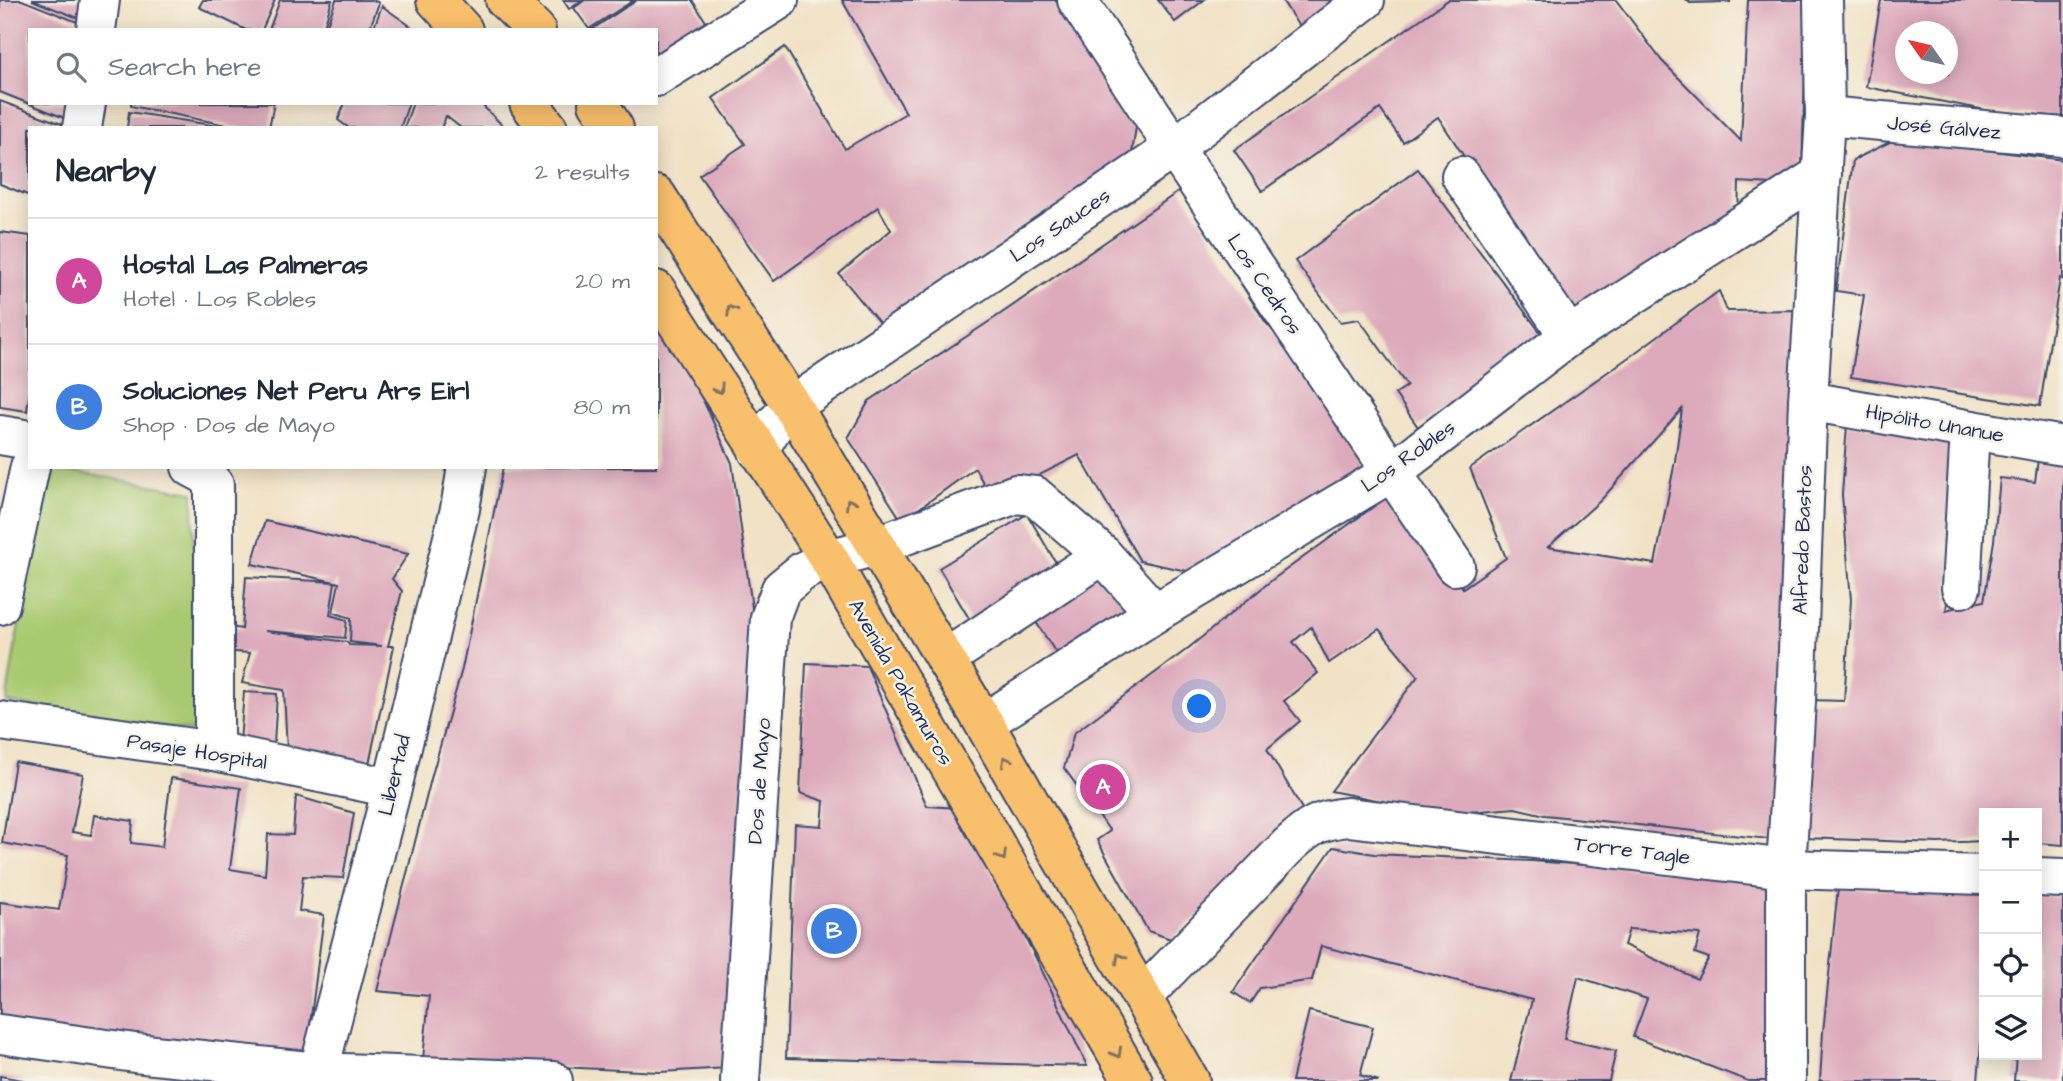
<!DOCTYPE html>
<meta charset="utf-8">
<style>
:root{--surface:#fff;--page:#f2f2f3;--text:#1f2937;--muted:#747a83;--line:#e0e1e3;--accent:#0f766e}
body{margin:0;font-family:"Architects Daughter",sans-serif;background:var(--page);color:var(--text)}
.controls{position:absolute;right:21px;bottom:21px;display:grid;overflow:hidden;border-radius:0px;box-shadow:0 4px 18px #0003}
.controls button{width:63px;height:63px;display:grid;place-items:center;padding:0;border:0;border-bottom:2px solid var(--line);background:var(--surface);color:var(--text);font:35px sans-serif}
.compass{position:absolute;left:1895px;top:21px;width:63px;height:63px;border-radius:50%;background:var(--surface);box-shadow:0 4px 18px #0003;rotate:304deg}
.you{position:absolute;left:1200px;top:707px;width:24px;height:24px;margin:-18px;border:5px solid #fff;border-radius:50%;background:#1a73e8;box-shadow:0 0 0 10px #1a73e833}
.badge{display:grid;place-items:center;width:46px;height:46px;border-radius:50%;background:var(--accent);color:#fff;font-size:23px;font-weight:700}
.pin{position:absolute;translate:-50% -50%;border:4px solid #fff;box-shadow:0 2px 7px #0006}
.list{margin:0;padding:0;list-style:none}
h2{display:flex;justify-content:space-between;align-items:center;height:91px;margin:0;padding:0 28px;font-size:30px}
h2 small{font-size:23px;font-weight:400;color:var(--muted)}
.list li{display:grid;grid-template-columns:46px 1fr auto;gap:21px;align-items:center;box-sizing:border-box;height:126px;padding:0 28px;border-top:2px solid var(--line)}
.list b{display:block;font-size:26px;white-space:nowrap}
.list p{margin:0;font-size:23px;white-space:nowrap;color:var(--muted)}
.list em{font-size:23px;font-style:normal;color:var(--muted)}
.icon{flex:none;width:38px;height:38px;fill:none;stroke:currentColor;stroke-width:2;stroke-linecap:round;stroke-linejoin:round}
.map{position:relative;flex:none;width:2063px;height:1081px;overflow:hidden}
.search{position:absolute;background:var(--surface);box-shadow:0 4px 18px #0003;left:28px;top:28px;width:630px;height:77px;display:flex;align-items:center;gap:18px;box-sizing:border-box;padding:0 24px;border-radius:0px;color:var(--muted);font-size:26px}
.panel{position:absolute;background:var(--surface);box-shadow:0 4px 18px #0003;left:28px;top:126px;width:630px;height:343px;border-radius:0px}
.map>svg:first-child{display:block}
.green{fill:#a9c970;stroke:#627c67;stroke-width:2}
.building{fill:#ddaabc;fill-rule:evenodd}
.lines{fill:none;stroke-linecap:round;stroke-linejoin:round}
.minor-casing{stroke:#3b4a6e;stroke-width:42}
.highway-casing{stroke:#3b4a6e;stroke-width:42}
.minor{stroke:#fff;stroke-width:38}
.highway{stroke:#f8bf6c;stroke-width:38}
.oneway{stroke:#7e7064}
.labels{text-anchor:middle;stroke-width:5;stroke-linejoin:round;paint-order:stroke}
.street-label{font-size:21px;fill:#1b2f5e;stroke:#f7f3e8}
</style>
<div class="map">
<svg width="2063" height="1081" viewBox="0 0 2063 1081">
<rect width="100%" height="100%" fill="#f7f3e8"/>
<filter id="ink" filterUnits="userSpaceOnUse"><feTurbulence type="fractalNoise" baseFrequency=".0143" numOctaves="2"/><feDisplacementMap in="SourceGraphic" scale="14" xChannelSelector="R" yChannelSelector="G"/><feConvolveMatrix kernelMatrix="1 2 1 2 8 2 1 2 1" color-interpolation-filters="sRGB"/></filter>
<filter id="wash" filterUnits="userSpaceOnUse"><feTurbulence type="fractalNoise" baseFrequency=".00686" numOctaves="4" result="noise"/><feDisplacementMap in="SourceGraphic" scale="28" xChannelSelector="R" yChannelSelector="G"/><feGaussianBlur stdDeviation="1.57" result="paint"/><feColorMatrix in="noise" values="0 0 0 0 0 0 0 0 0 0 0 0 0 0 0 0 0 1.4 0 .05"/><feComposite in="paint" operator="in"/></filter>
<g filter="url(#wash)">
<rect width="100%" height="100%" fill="#f1e2c6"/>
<polygon class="green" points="45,467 193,492 197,732 6,702"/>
<g id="blocks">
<g class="building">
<polygon points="0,0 22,0 85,25 84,30 30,30 30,103 70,103 67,119 0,92"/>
<polygon points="32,0 87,0 83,20"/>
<polygon points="203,0 275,0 262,30 246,30 199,7"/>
<polygon points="280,0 332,0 323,30 269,30"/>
<polygon points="336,0 373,0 379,3 369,30 325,30"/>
<polygon points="563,0 583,0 569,9"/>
<polygon points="585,0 634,0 589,29 574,8"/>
<polygon points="637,0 692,0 708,25 656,58 656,30 591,30"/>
<polygon points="842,0 1055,0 1089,44 1137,120 1130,167 880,324 839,274 891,230 878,207 774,281 699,175 745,144 713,98 785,47 845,149 906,113"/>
<polygon points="1158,0 1204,0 1175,22"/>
<polygon points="1282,0 1346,0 1302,31"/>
<polygon points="1448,0 1616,0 1662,61 1741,141 1748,0 1807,0 1802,171 1773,184 1739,182 1738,217 1572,321 1438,117 1403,142 1380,109 1262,191 1234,150"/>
<polygon points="1687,0 1730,0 1730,2 1690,3"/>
<path d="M1881,0h182v117l-72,-6 -125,-24zM1906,32h42v42h-42z"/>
<polygon points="382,6 416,30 373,30"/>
<polygon points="0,101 62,124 62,128 30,128 30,196 0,184"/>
<polygon points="131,103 274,103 269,128 242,128 131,106"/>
<polygon points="345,103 409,103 400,128 349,128 338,120"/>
<polygon points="413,103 480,103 505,128 461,128 446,116 441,128 404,128"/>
<polygon points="129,112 218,126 218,128 127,128"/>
<polygon points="1896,139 2063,160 2063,279 2060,278 2040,406 1851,377 1864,295 1836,291 1853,160"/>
<polygon points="1418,169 1543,336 1418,427 1395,394 1407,386 1359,319 1340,322 1295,261"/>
<polygon points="1181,190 1266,323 1336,401 1384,466 1201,574 1140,561 1079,455 992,499 975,468 902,521 848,438 869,401 999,315"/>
<polygon points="0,232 30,236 30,389 27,411 0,407"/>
<path d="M1719,291l8,20 74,-1 -23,530 -233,-25 -30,-7 -69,6 -115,-23 87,-115 -39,-47 -50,34 -18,-36 -18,15 25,31 -34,28 16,20 -33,28 41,70 -137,120 -23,-8 -51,-91 13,-9 -46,-63 10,-35 112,-83 86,-70 123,-89 68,97 43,-30 -36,-90 162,-113zM1682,409l-7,52 -20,103 -107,-17 53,-47z"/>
<polygon points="656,308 663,313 732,463 753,615 727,1068 660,1072 423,1060 429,996 377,991 432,775 462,669 503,467 656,467"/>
<polygon points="1847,424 1961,438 1957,523 1946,610 1984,601 1994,541 2000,478 2035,482 2038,459 2063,465 2063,845 2037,843 2037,813 1984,813 1984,841 1938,843 1805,838 1811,700 1844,701 1851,600 1842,495"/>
<polygon points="1027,514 1058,566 970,620 939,568"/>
<path d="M265,521l143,33 -16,25 10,12 -14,55h6l-25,118 -82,-13 -3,-61 -42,-7 8,-30 -30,-2 11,-24 11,2 4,-52 89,5 -83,-18zM335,582l4,1 -6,29 18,6 -1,24 32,4 -33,-1 -2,-3 -82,-11 80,7 2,-18 -17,-5z"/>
<polygon points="1105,570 1132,609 1060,659 1034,619"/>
<polygon points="806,663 867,666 927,806 958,808 1037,960 1087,1066 786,1058 795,824 822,826 824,801 800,793"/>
<polygon points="244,692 277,694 274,744 240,742"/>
<polygon points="15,762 83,774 72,832 91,835 94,815 133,821 131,843 162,847 171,778 241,788 230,869 265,875 268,834 293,835 296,796 354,813 343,878 303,876 299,911 324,915 305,1064 0,1024 0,902 59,910 68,855 2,843"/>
<path d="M1333,847l41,7 157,7 248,18 -1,202h-30l-115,-44 14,-38 -69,-22 -14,62 52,12 -7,30h-98l21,-81 -211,-54 -9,34 -52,8 -10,15 -17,-11zM1629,929l71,5 -5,19 14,5 -12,21 -73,-34z"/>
<polygon points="1838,888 1984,890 1984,1008 1978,1081 1820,1081 1823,1032"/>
<polygon points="2037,895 2063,897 2063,1081 2014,1081 2016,1055 2037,1055"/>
<polygon points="1309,1011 1373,1027 1360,1075 1379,1081 1292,1081"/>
<polygon points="0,1076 23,1080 23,1081 0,1081"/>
</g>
</g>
</g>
<g filter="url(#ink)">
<use href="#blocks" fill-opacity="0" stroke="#3b4a6e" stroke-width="2"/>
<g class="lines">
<defs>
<g id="minor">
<polyline points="1077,0 1174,148 1455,566"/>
<polyline points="96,30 100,0"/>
<polyline points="656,77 779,0"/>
<polyline points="1825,116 2063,137"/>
<polyline points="82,128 86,103"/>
<polyline points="1461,176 1569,336"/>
<polyline points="1808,401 2063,446"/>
<polyline points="0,435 30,440"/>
<polyline points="758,451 774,425 792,406 1174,148 1365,0"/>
<polyline points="191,467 206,475 214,485 214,751"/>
<polyline points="1961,588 1970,430"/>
<polyline points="0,605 30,467"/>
<polyline points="945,659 1103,555"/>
<polyline points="0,721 214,751 392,788"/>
<polyline points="984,723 1155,613 1392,472 1569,336 1822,174"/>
<polyline points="2037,877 2063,878"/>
<path d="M1142,997l147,-152c21,-19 30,-25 59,-28l438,52 198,6"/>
<polyline points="0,1034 135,1053 318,1072 553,1081"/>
<polyline points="316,1081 392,788 460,509 467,467"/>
<polyline points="740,1081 770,618 781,589 803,571 829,559 876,546 1016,494 1035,496 1103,555 1155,613"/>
<polyline points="1786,1081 1786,869 1796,701 1808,401 1825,116 1823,0"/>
</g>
<g id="highway">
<polyline points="436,0 463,30"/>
<polyline points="505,0 536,30"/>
<polyline points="529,103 548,128"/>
<polyline points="598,103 614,128"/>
<polyline points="656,195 792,406 984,723 1190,1081"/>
<polyline points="656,290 829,559 1133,1081"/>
</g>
</defs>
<use href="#minor" class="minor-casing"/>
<use href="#highway" class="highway-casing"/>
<use href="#minor" class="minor"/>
<use href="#highway" class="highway"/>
</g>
<defs><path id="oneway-chevron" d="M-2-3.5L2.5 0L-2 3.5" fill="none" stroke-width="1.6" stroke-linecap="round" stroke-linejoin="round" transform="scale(1.75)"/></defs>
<g class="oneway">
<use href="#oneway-chevron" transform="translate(731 310) rotate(-123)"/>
<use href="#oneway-chevron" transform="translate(719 389) rotate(57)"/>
<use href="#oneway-chevron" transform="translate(850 503) rotate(-121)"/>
<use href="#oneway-chevron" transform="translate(1006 761) rotate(-120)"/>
<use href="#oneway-chevron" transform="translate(1002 856) rotate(60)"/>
<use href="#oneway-chevron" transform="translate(1120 958) rotate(-120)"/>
<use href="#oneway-chevron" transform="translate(1117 1053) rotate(60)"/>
</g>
</g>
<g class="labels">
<g class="street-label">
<text transform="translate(1944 127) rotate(5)" y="7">José Gálvez</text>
<text transform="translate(1060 225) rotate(-34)" y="7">Los Sauces</text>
<text transform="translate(1265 284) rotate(56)" y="7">Los Cedros</text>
<text transform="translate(1935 423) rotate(10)" y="7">Hipólito Unanue</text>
<text transform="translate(1408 456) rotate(-35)" y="7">Los Robles</text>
<text transform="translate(1802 540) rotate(-88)" y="7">Alfredo Bastos</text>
<text transform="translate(901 682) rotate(60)" y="7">Avenida Pakamuros</text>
<text transform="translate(197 751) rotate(9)" y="7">Pasaje Hospital</text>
<text transform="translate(394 775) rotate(-77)" y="7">Libertad</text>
<text transform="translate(759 781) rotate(-86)" y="7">Dos de Mayo</text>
<text transform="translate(1632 850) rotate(7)" y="7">Torre Tagle</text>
</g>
</g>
</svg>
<div class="controls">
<button>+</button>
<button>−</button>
<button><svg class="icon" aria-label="locate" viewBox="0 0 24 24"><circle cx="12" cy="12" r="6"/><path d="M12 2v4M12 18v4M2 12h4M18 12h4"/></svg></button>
<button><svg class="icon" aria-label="layers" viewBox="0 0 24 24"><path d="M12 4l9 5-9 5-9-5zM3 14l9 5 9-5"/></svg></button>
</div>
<svg class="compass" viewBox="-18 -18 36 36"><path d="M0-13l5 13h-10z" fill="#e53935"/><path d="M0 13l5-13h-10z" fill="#747a83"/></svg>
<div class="you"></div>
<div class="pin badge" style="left:1103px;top:787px;background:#d1479c">A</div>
<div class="pin badge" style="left:834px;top:931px;background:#3f7fe0">B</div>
<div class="search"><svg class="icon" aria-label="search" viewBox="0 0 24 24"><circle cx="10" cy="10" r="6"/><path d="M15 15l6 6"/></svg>Search here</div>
<section class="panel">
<h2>Nearby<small>2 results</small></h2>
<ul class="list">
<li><span class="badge" style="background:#d1479c">A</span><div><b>Hostal Las Palmeras</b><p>Hotel · Los Robles</p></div><em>20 m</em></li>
<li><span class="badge" style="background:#3f7fe0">B</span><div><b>Soluciones Net Peru Ars Eirl</b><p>Shop · Dos de Mayo</p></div><em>80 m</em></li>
</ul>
</section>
</div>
